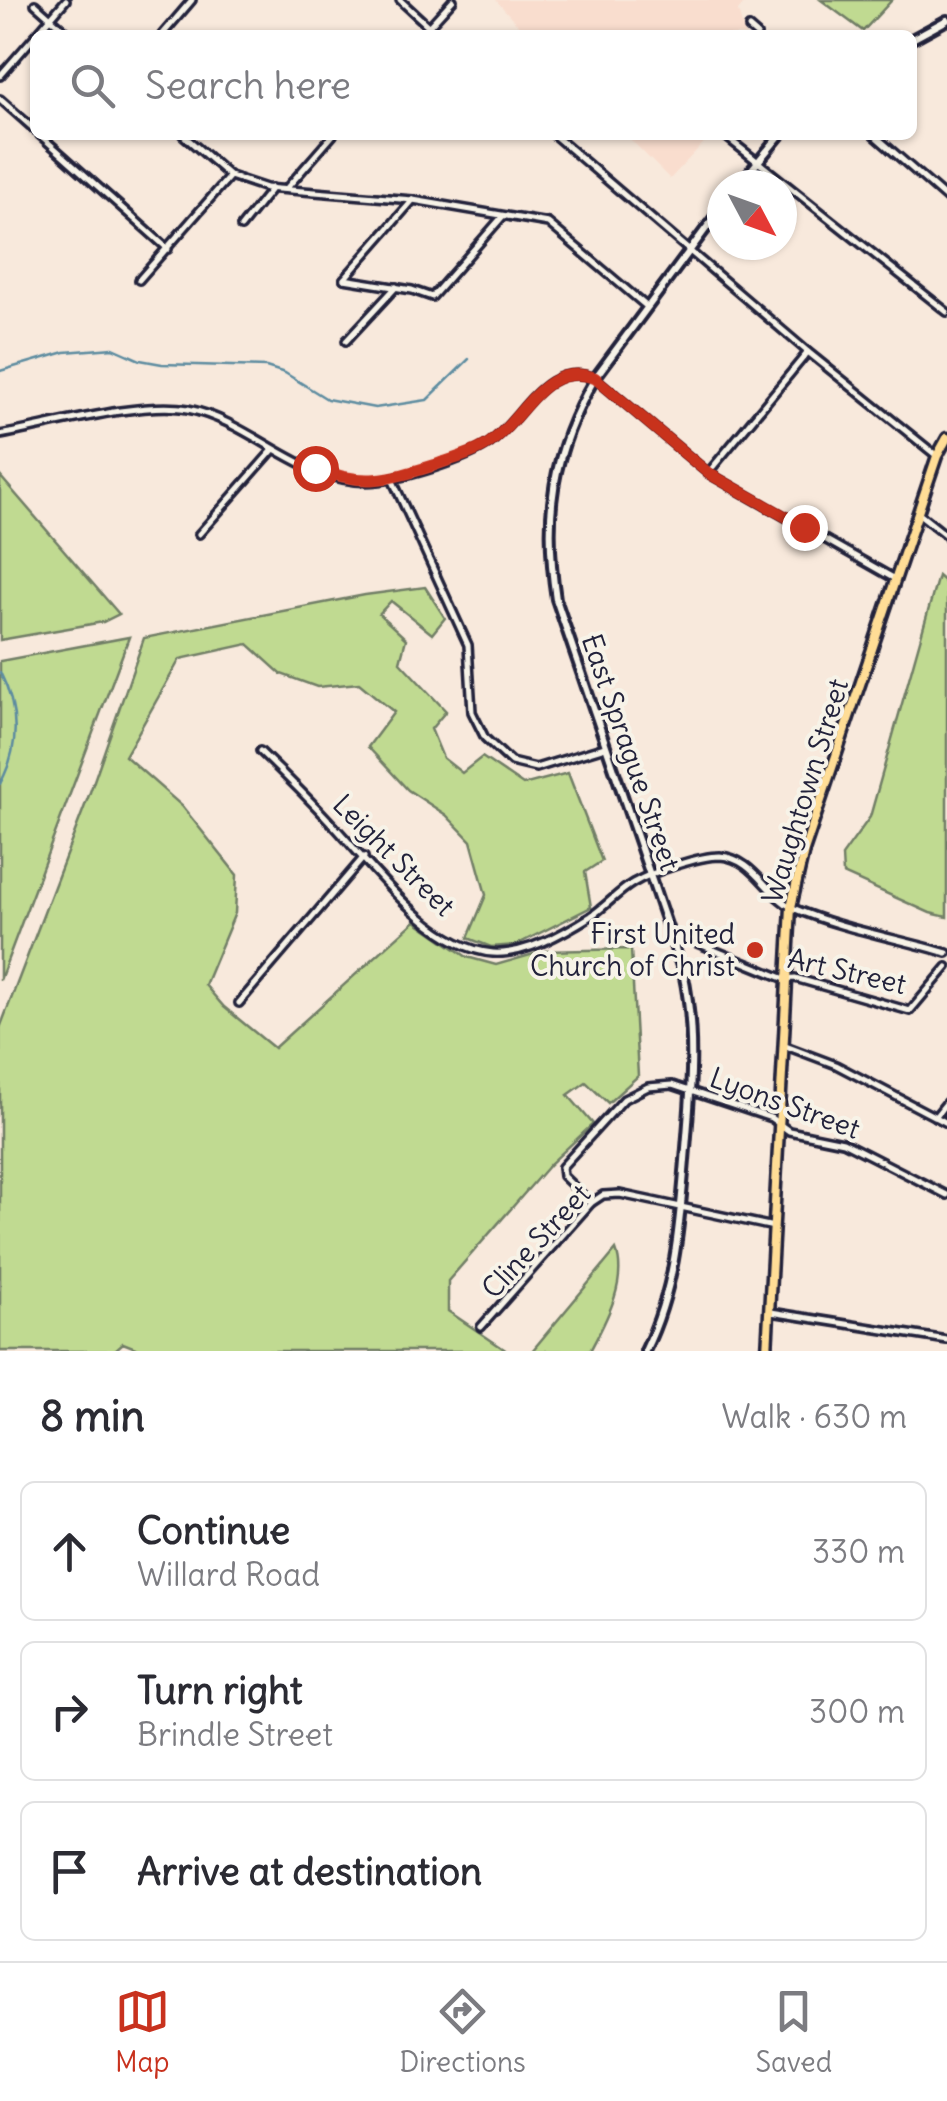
<!DOCTYPE html>
<meta charset="utf-8">
<style>
:root{--surface:#fff;--page:#f2f2f3;--text:#2b2b33;--muted:#7c7c81;--line:#e1e1e2;--accent:#c8321e}
body{margin:0;font-family:Delius,sans-serif;background:var(--page);color:var(--text)}
.compass{position:absolute;left:707px;top:170px;width:90px;height:90px;border-radius:50%;background:var(--surface);box-shadow:0 2px 8px #0004;rotate:131deg}
.stop{position:absolute;width:30px;height:30px;margin:-22px;border:8px solid #c8321e;border-radius:50%;background:#fff}
.stop.end{background:#c8321e;border-color:#fff;box-shadow:0 2px 10px #0008}
.list{margin:0;padding:0;list-style:none}
h2{display:flex;justify-content:space-between;align-items:center;height:130px;margin:0;padding:0 40px;font-size:42px}
h2 small{font-size:32px;font-weight:400;color:var(--muted)}
.list li{display:grid;grid-template-columns:65px 1fr auto;gap:30px;align-items:center;box-sizing:border-box;height:140px;margin:0 20px 20px;padding:0 20px;border:2px solid var(--line);border-radius:15px}
.list b{display:block;font-size:38px;white-space:nowrap}
.list p{margin:0;font-size:32px;white-space:nowrap;color:var(--muted)}
.list em{font-size:32px;font-style:normal;color:var(--muted)}
.icon{flex:none;width:55px;height:55px;fill:none;stroke:currentColor;stroke-width:2;stroke-linecap:round;stroke-linejoin:round}
.map{position:relative;flex:none;width:947px;height:1351px;overflow:hidden}
.search{position:absolute;background:var(--surface);box-shadow:0 2px 8px #0004;left:30px;right:30px;top:30px;height:110px;display:flex;align-items:center;gap:25px;box-sizing:border-box;padding:0 35px;border-radius:15px;color:var(--muted);font-size:38px}
.sheet{height:610px;background:var(--surface)}
nav{display:flex;justify-content:space-around;align-items:center;box-sizing:border-box;height:140px;border-top:2px solid var(--line);background:var(--surface);font-size:28px;color:var(--muted)}
nav a{display:grid;justify-items:center;gap:5px}
nav .on{color:var(--accent)}
.map>svg:first-child{display:block}
.built{fill:#f9ddce}
.green{fill:#c0da91;stroke:#717e66;stroke-width:2.5}
.lines{fill:none;stroke-linecap:round;stroke-linejoin:round}
.stream{stroke:#5d8ca0;stroke-width:2.5}
.minor-casing{stroke:#22223b;stroke-width:12}
.tertiary-casing{stroke:#22223b;stroke-width:14}
.primary-casing{stroke:#22223b;stroke-width:15}
.minor{stroke:#f7f3e8;stroke-width:5}
.tertiary{stroke:#f7f3e8;stroke-width:6}
.primary{stroke:#ffdd96;stroke-width:8}
.route{stroke:#c8321e;stroke-width:12}
.poi-dot{fill:#c8321e;stroke:#f7f3e8;stroke-width:4}
.labels{text-anchor:middle;stroke-width:8;stroke-linejoin:round;paint-order:stroke}
.street-label{font-size:28px;fill:#22223b;stroke:#f7f3e8}
.poi-label{font-size:28px;fill:#22223b;stroke:#f7f3e8;text-anchor:end}
</style>
<div class="map">
<svg width="947" height="1351" viewBox="0 0 947 1351">
<rect width="100%" height="100%" fill="#f8e9dc"/>
<filter id="ink" filterUnits="userSpaceOnUse"><feTurbulence type="fractalNoise" baseFrequency=".01" numOctaves="2"/><feDisplacementMap in="SourceGraphic" scale="20" xChannelSelector="R" yChannelSelector="G"/><feConvolveMatrix kernelMatrix="1 2 1 2 8 2 1 2 1" color-interpolation-filters="sRGB"/></filter>
<g filter="url(#ink)">
<g class="built">
<polygon points="496,0 747,0 738,11 745,35 527,35"/>
<polygon points="626,135 711,135 670,179"/>
</g>
<g class="green">
<polygon points="821,0 892,0 863,31"/>
<polygon points="0,476 119,614 103,622 0,640"/>
<polygon points="938,576 947,584 947,917 930,913 843,874 842,856 870,817"/>
<polygon points="425,587 445,618 432,634 391,601 379,614 406,639 400,662 446,711 431,729 443,758 462,773 482,757 523,785 568,773 602,861 585,872 591,907 516,945 491,947 468,938 486,895 471,841 446,815 408,790 368,747 394,712 359,683 317,687 281,674 248,644 180,659 125,756 182,806 237,875 235,913 205,985 224,1007 274,1048 415,921 467,957 496,965 544,951 631,949 638,1076 608,1103 586,1082 568,1095 593,1124 550,1164 448,1281 448,1311 507,1351 143,1351 123,1343 114,1351 0,1351 0,1028 89,795 144,638 365,595"/>
<polygon points="129,637 0,980 0,661"/>
<path d="M616,1250c12,32 -11,72 -26,101h-58z"/>
</g>
<g class="lines">
<g class="stream">
<polyline points="0,371 65,352 113,348 140,360 162,364 266,367 285,373 327,399 375,408 427,400 469,359"/>
<path d="M0,672c19,37 20,75 0,112"/>
</g>
<defs>
<g id="minor">
<polyline points="400,0 438,35"/>
<polyline points="35,4 70,35"/>
<polyline points="749,28 757,35"/>
<polyline points="36,35 66,0"/>
<polyline points="162,35 192,0"/>
<polyline points="421,35 453,0"/>
<polyline points="0,76 35,36"/>
<polyline points="0,99 35,130"/>
<polyline points="40,135 168,249"/>
<polyline points="183,135 230,176 266,188 413,200 548,223 646,306"/>
<polyline points="554,135 808,352 937,456"/>
<polyline points="724,135 947,312"/>
<polyline points="874,135 947,199"/>
<polyline points="286,189 333,135"/>
<polyline points="241,227 272,188"/>
<polyline points="344,279 412,290 432,297 503,216"/>
<polyline points="344,279 413,200"/>
<polyline points="139,280 230,176"/>
<polyline points="346,341 396,287"/>
<path d="M0,435c50,-9 141,-35 188,-26 66,13 119,80 190,72 28,-3 86,-21 109,-36 36,-24 56,-86 108,-67l113,95 187,106"/>
<polyline points="708,473 808,352"/>
<polyline points="392,479 468,645 472,712 485,738 511,762 536,768 605,747"/>
<polyline points="918,513 947,536"/>
<polyline points="199,534 273,450"/>
<path d="M260,751c26,25 51,50 75,76 38,41 98,122 158,126 33,2 71,-20 98,-37 15,-10 27,-24 42,-33 19,-11 66,-27 87,-27 34,2 46,39 73,52 48,21 104,30 154,45"/>
<polyline points="670,932 785,979 795,978 910,1011 947,967"/>
<polyline points="239,1003 364,857"/>
<polyline points="783,1045 836,1065 947,1123"/>
<polyline points="935,1117 947,1102"/>
<polyline points="591,1203 563,1176 562,1167 624,1099 648,1087 672,1085 771,1118 789,1131 843,1142 947,1195"/>
<polyline points="771,1312 947,1340"/>
<polyline points="481,1327 591,1203 603,1195 620,1194 774,1227"/>
</g>
<g id="tertiary">
<polyline points="912,39 947,20"/>
<polyline points="739,185 780,135"/>
<path d="M645,1351c32,-65 35,-131 41,-203 5,-60 10,-117 -3,-176l-127,-373c-13,-85 -4,-147 39,-221l127,-171"/>
</g>
<polyline id="primary" points="767,1351 791,907 804,851 937,456 947,438"/>
</defs>
<use href="#minor" class="minor-casing"/>
<use href="#tertiary" class="tertiary-casing"/>
<use href="#primary" class="primary-casing"/>
<use href="#minor" class="minor"/>
<use href="#tertiary" class="tertiary"/>
<use href="#primary" class="primary"/>
</g>
</g>
<g class="lines" filter="url(#ink)">
<path class="route" d="M315,468c48,19 72,12 120,-3 16,-6 35,-10 50,-19 38,-23 57,-87 110,-68l113,95 96,54"/>
</g>
<circle class="poi-dot" cx="755" cy="950" r="10"/>
<g class="labels">
<g class="street-label">
<text transform="translate(631 752) rotate(71)" y="10">East Sprague Street</text>
<text transform="translate(805 791) rotate(-73)" y="10">Waughtown Street</text>
<text transform="translate(394 855) rotate(45)" y="10">Leight Street</text>
<text transform="translate(847 971) rotate(13)" y="10">Art Street</text>
<text transform="translate(785 1103) rotate(20)" y="10">Lyons Street</text>
<text transform="translate(536 1241) rotate(-47)" y="10">Cline Street</text>
</g>
<g class="poi-label">
<text x="735" y="944">First United<tspan x="735" dy="32">Church of Christ</tspan></text>
</g>
</g>
</svg>
<svg class="compass" viewBox="-18 -18 36 36"><path d="M0-13l5 13h-10z" fill="#e53935"/><path d="M0 13l5-13h-10z" fill="#7c7c81"/></svg>
<div class="stop" style="left:315px;top:468px"></div>
<div class="stop end" style="left:804px;top:527px"></div>
<div class="search"><svg class="icon" aria-label="search" viewBox="0 0 24 24"><circle cx="10" cy="10" r="6"/><path d="M15 15l6 6"/></svg>Search here</div>
</div>
<section class="sheet">
<h2>8 min<small>Walk · 630 m</small></h2>
<ul class="list">
<li><svg class="icon" aria-label="ahead" viewBox="0 0 24 24"><path d="M12 20V5M6 11l6-6 6 6"/></svg><div><b>Continue</b><p>Willard Road</p></div><em>330 m</em></li>
<li><svg class="icon" aria-label="right" viewBox="0 0 24 24"><path d="M7 20v-9h11M14 6l5 5-5 5"/></svg><div><b>Turn right</b><p>Brindle Street</p></div><em>300 m</em></li>
<li><svg class="icon" aria-label="arrive" viewBox="0 0 24 24"><path d="M6 21V4h12l-3 4 3 4H6"/></svg><div><b>Arrive at destination</b></div></li>
</ul>
</section>
<nav>
<a class="on"><svg class="icon" aria-label="map" viewBox="0 0 24 24"><path d="M3 6l6-2 6 2 6-2v14l-6 2-6-2-6 2zM9 4v14M15 6v14"/></svg>Map</a>
<a><svg class="icon" aria-label="directions" viewBox="0 0 24 24"><path d="M12 3l9 9-9 9-9-9zM9 14v-3h6M13 9l2 2-2 2"/></svg>Directions</a>
<a><svg class="icon" aria-label="saved" viewBox="0 0 24 24"><path d="M7 4h10v16l-5-4-5 4z"/></svg>Saved</a>
</nav>
